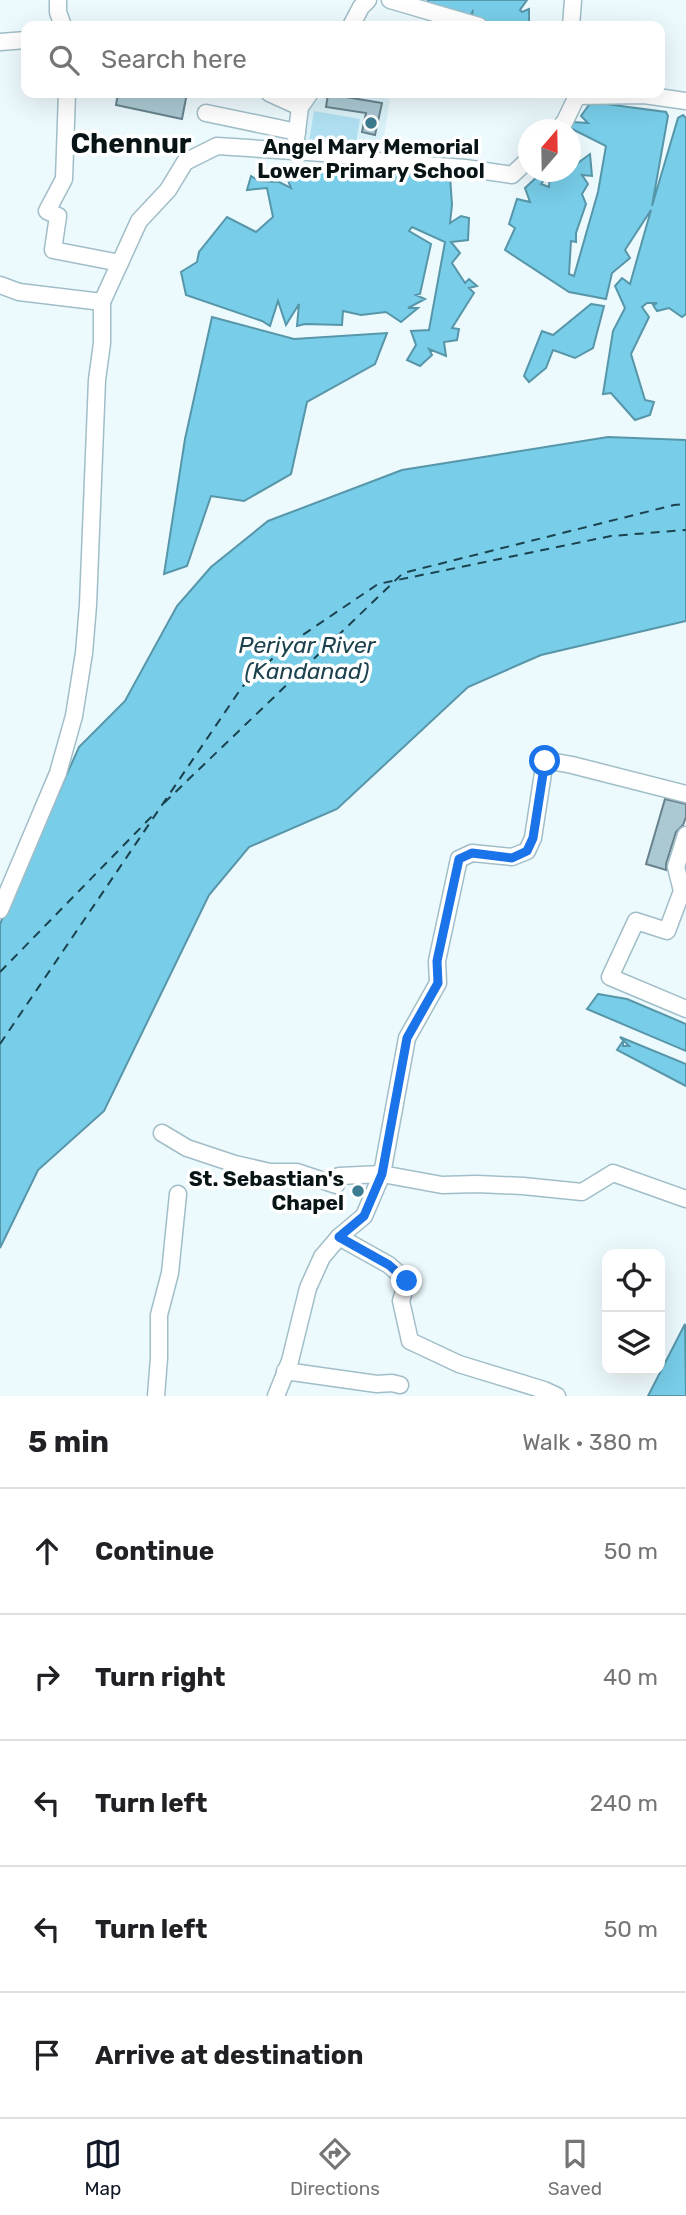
<!DOCTYPE html>
<meta charset="utf-8">
<style>
:root{--surface:#fff;--page:#f6f6f6;--text:#202124;--muted:#757577;--line:#e0e0e0;--accent:#111827}
body{margin:0;font-family:Rubik,sans-serif;background:var(--page);color:var(--text)}
.controls{position:absolute;right:21px;bottom:21px;display:grid;overflow:hidden;border-radius:14px;box-shadow:0 7px 28px #0002}
.controls button{width:63px;height:63px;display:grid;place-items:center;padding:0;border:0;border-bottom:2px solid var(--line);background:var(--surface);color:var(--text);font:35px sans-serif}
.compass{position:absolute;left:518px;top:119px;width:63px;height:63px;border-radius:50%;background:var(--surface);box-shadow:0 7px 28px #0002;rotate:20deg}
.stop{position:absolute;width:21px;height:21px;margin:-16px;border:5px solid #1a73e8;border-radius:50%;background:#fff}
.stop.end{background:#1a73e8;border-color:#fff;box-shadow:0 2px 7px #0008}
.list{margin:0;padding:0;list-style:none}
h2{display:flex;justify-content:space-between;align-items:center;height:91px;margin:0;padding:0 28px;font-size:30px}
h2 small{font-size:23px;font-weight:400;color:var(--muted)}
.list li{display:grid;grid-template-columns:46px 1fr auto;gap:21px;align-items:center;box-sizing:border-box;height:126px;padding:0 28px;border-top:2px solid var(--line)}
.list b{display:block;font-size:26px;white-space:nowrap}
.list em{font-size:23px;font-style:normal;color:var(--muted)}
.icon{flex:none;width:38px;height:38px;fill:none;stroke:currentColor;stroke-width:2;stroke-linecap:round;stroke-linejoin:round}
.map{position:relative;flex:none;width:686px;height:1396px;overflow:hidden}
.search{position:absolute;background:var(--surface);box-shadow:0 7px 28px #0002;left:21px;right:21px;top:21px;height:77px;display:flex;align-items:center;gap:18px;box-sizing:border-box;padding:0 24px;border-radius:14px;color:var(--muted);font-size:26px}
.sheet{height:721px;background:var(--surface)}
nav{display:flex;justify-content:space-around;align-items:center;box-sizing:border-box;height:98px;border-top:2px solid var(--line);background:var(--surface);font-size:19px;color:var(--muted)}
nav a{display:grid;justify-items:center;gap:4px}
nav .on{color:var(--accent)}
.map>svg:first-child{display:block}
.built{fill:#d8f0f7}
.green{fill:#afdff0}
.water{fill:#78cde8;stroke:#5796a9;stroke-width:2}
.lines{fill:none;stroke-linecap:round;stroke-linejoin:round}
.ferry{stroke:#1b424e;stroke-width:2;stroke-dasharray:9 7;stroke-linecap:butt}
.building{fill:#abc9d3;stroke:#67828c;stroke-width:2}
.minor-casing{stroke:#a1bec8;stroke-width:19}
.minor{stroke:#fff;stroke-width:16}
.route{stroke:#1a73e8;stroke-width:9}
.poi-dot{fill:#3c7c90;stroke:#fff;stroke-width:2.5}
.labels{text-anchor:middle;stroke-width:7;stroke-linejoin:round;paint-order:stroke}
.poi-label{font-size:21px;font-weight:bold;fill:#091417;stroke:#fff}
.water-label{font-size:23px;font-style:italic;fill:#1b424e;stroke:#fff}
.district-label{font-size:28px;font-weight:bold;fill:#091417;stroke:#fff}
</style>
<div class="map">
<svg width="686" height="1396" viewBox="0 0 686 1396">
<rect width="100%" height="100%" fill="#ecf9fd"/>
<polygon class="built" points="321,93 353,93 390,99 381,156 302,148 307,106 319,100"/>
<polygon class="green" points="314,111 360,119 355,148 309,142"/>
<g class="water">
<polygon points="428,0 527,0 520,10 522,12 529,9 529,22 519,23 521,26 470,26 473,10 467,26 421,15"/>
<polygon points="591,102 666,112 668,116 652,206 678,118 683,115 686,118 686,314 682,317 669,308 657,311 653,305 657,303 647,303 642,307 649,317 631,354 645,400 654,402 650,415 635,420 611,393 603,394 613,331 625,308 615,286 622,278 630,284 651,210 625,250 630,258 612,273 606,299 569,292 505,250 515,228 509,224 517,199 530,202 525,188 541,173 545,179 541,184 549,187 550,172 570,172 571,168 590,154 592,176 582,175 588,184 582,194 586,204 576,233 576,242 571,241 569,274 574,276 598,192 606,146 570,128 573,122 588,123 581,116"/>
<polygon points="294,168 450,176 452,205 450,223 461,216 469,218 468,240 451,242 460,253 452,263 465,283 469,279 477,286 469,288 474,293 452,328 459,329 457,340 444,342 446,356 429,349 432,355 420,366 407,360 416,345 411,331 429,330 445,242 412,227 409,231 431,244 420,294 416,295 425,299 408,308 418,308 401,322 386,312 361,315 343,311 342,325 305,324 297,326 299,304 286,325 278,301 270,326 262,321 186,295 181,272 197,262 199,252 227,217 256,232 273,217 267,188 247,190 251,176 259,181 279,182 291,188 287,178"/>
<polygon points="591,304 604,306 593,348 575,358 553,350 546,368 529,382 524,376 542,331 553,335"/>
<polygon points="212,317 294,339 387,333 375,364 307,402 291,474 244,501 211,496 187,566 164,574 185,439"/>
<polygon points="608,437 686,440 686,621 541,655 468,687 337,809 249,847 209,895 104,1111 38,1170 0,1248 0,924 79,747 125,701 177,606 211,567 268,521 402,470"/>
<polygon points="598,994 627,999 686,1024 686,1051 587,1009"/>
<polygon points="620,1037 686,1064 686,1086 617,1050 623,1041 623,1046 629,1046"/>
<polygon points="685,1324 686,1396 648,1396"/>
</g>
<g class="lines">
<g class="ferry">
<polyline points="164,803 403,573 674,505 686,504"/>
<polyline points="0,972 156,812"/>
<polyline points="0,1044 242,687 285,647 378,584 611,536 686,530"/>
</g>
</g>
<g class="building">
<polygon points="118,93 187,93 182,119 116,105"/>
<polygon points="328,94 382,103 375,135 362,132 366,113 326,107"/>
<polygon points="665,799 686,804 686,817 683,825 676,832 666,864 666,870 646,864"/>
</g>
<g class="lines">
<defs>
<g id="minor">
<polyline points="58,0 58,12 63,26"/>
<polyline points="390,0 479,26"/>
<polyline points="351,26 361,7 368,0"/>
<polyline points="571,26 573,0"/>
<polyline points="0,42 26,40"/>
<polyline points="67,93 64,179 47,211 58,216 53,250 120,263"/>
<polyline points="269,93 300,107 296,139"/>
<polyline points="577,96 644,95 686,101"/>
<polyline points="300,107 310,93"/>
<polyline points="206,113 297,132"/>
<polyline points="558,130 565,121 577,96"/>
<polyline points="0,285 19,292 102,302"/>
<polyline points="686,835 676,867 682,891 667,931 636,921 610,977 686,1009"/>
<polyline points="0,910 58,773 74,716 84,653 88,605 97,380 102,343 102,302 139,221 168,190 185,162 217,146 338,154 384,162 465,168 512,175 528,160"/>
<polyline points="162,1133 187,1148 235,1164 270,1172 297,1172 336,1185 339,1176 382,1174 442,1185 477,1184 523,1186 582,1192 613,1173 686,1199"/>
<polyline points="339,1237 389,1265 407,1281 401,1301 410,1341 459,1364 544,1390 557,1396"/>
<polyline points="285,1371 377,1384 392,1383 400,1385"/>
<polyline points="156,1396 159,1358 159,1315 170,1273 178,1194"/>
<polyline points="276,1396 290,1361 308,1288 322,1257 339,1237 364,1216 382,1174 407,1038 438,983 437,961 459,859 472,853 512,857 527,851 533,838 545,760 572,765 686,794"/>
</g>
</defs>
<use href="#minor" class="minor-casing"/>
<use href="#minor" class="minor"/>
</g>
<g class="lines">
<polyline class="route" points="407,1281 389,1265 339,1237 364,1216 382,1174 407,1038 438,983 437,961 459,859 472,853 512,858 527,851 533,838 545,761"/>
</g>
<g class="poi-dot">
<circle cx="371" cy="123" r="7"/>
<circle cx="358" cy="1191" r="7"/>
</g>
<g class="labels">
<g class="poi-label">
<text x="371" y="154">Angel Mary Memorial<tspan x="371" dy="24">Lower Primary School</tspan></text>
<text x="344" y="1186" text-anchor="end">St. Sebastian's<tspan x="344" dy="24">Chapel</tspan></text>
</g>
<g class="water-label">
<text x="307" y="653">Periyar River<tspan x="307" dy="26">(Kandanad)</tspan></text>
</g>
<g class="district-label">
<text x="131" y="153">Chennur</text>
</g>
</g>
</svg>
<div class="controls">
<button><svg class="icon" aria-label="locate" viewBox="0 0 24 24"><circle cx="12" cy="12" r="6"/><path d="M12 2v4M12 18v4M2 12h4M18 12h4"/></svg></button>
<button><svg class="icon" aria-label="layers" viewBox="0 0 24 24"><path d="M12 4l9 5-9 5-9-5zM3 14l9 5 9-5"/></svg></button>
</div>
<svg class="compass" viewBox="-18 -18 36 36"><path d="M0-13l5 13h-10z" fill="#e53935"/><path d="M0 13l5-13h-10z" fill="#757577"/></svg>
<div class="stop" style="left:545px;top:761px"></div>
<div class="stop end" style="left:407px;top:1281px"></div>
<div class="search"><svg class="icon" aria-label="search" viewBox="0 0 24 24"><circle cx="10" cy="10" r="6"/><path d="M15 15l6 6"/></svg>Search here</div>
</div>
<section class="sheet">
<h2>5 min<small>Walk · 380 m</small></h2>
<ul class="list">
<li><svg class="icon" aria-label="ahead" viewBox="0 0 24 24"><path d="M12 20V5M6 11l6-6 6 6"/></svg><div><b>Continue</b></div><em>50 m</em></li>
<li><svg class="icon" aria-label="right" viewBox="0 0 24 24"><path d="M7 20v-9h11M14 6l5 5-5 5"/></svg><div><b>Turn right</b></div><em>40 m</em></li>
<li><svg class="icon" aria-label="left" viewBox="0 0 24 24"><path d="M17 20v-9H6M10 6l-5 5 5 5"/></svg><div><b>Turn left</b></div><em>240 m</em></li>
<li><svg class="icon" aria-label="left" viewBox="0 0 24 24"><path d="M17 20v-9H6M10 6l-5 5 5 5"/></svg><div><b>Turn left</b></div><em>50 m</em></li>
<li><svg class="icon" aria-label="arrive" viewBox="0 0 24 24"><path d="M6 21V4h12l-3 4 3 4H6"/></svg><div><b>Arrive at destination</b></div></li>
</ul>
</section>
<nav>
<a class="on"><svg class="icon" aria-label="map" viewBox="0 0 24 24"><path d="M3 6l6-2 6 2 6-2v14l-6 2-6-2-6 2zM9 4v14M15 6v14"/></svg>Map</a>
<a><svg class="icon" aria-label="directions" viewBox="0 0 24 24"><path d="M12 3l9 9-9 9-9-9zM9 14v-3h6M13 9l2 2-2 2"/></svg>Directions</a>
<a><svg class="icon" aria-label="saved" viewBox="0 0 24 24"><path d="M7 4h10v16l-5-4-5 4z"/></svg>Saved</a>
</nav>
